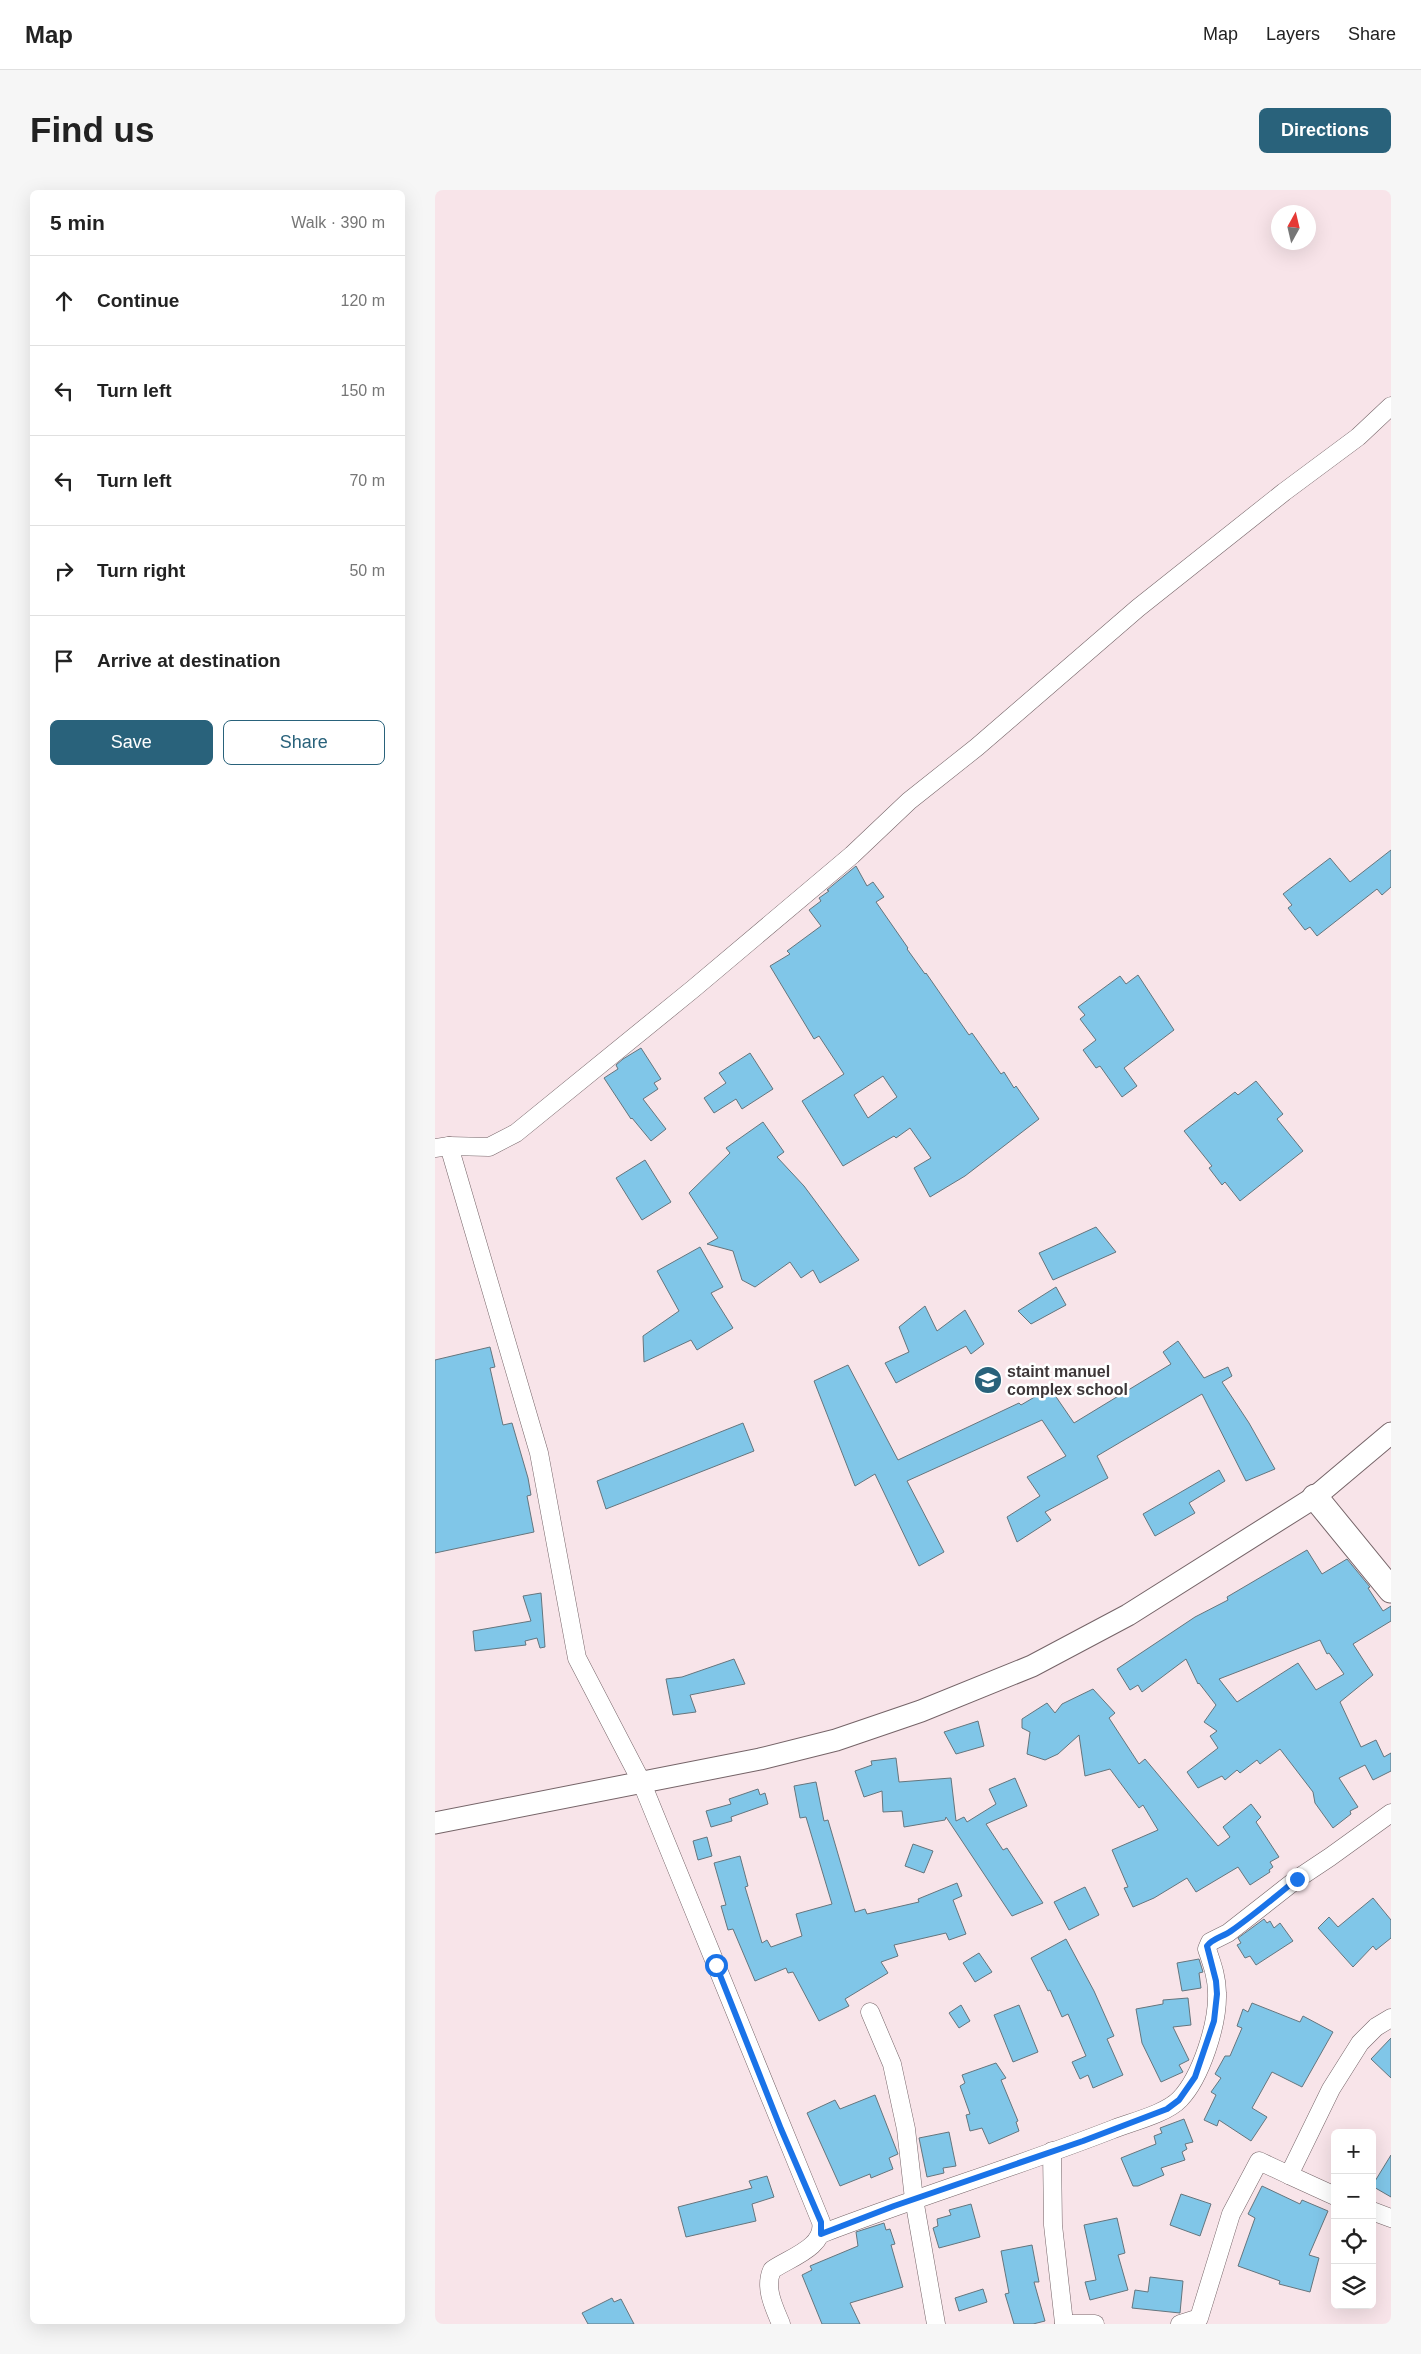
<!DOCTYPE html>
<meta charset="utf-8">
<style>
:root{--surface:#fff;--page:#f6f6f6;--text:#222;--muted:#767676;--line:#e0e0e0;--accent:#29627b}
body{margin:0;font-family:Arial,sans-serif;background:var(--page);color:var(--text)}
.controls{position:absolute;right:15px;bottom:15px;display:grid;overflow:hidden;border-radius:8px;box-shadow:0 5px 20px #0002}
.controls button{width:45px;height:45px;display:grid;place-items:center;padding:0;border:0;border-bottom:1px solid var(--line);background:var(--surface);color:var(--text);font:25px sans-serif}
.compass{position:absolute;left:836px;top:15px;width:45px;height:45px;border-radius:50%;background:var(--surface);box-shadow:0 5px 20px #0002;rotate:8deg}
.stop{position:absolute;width:15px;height:15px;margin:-11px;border:4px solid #1a73e8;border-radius:50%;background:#fff}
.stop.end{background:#1a73e8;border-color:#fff;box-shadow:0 1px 5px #0008}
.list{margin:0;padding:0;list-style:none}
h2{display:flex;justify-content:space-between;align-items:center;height:65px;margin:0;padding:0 20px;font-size:21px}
h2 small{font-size:16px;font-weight:400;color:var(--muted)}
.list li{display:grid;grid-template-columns:32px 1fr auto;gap:15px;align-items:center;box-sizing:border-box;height:90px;padding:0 20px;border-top:1px solid var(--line)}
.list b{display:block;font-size:19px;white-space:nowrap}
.list em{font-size:16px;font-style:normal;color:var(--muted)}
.actions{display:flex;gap:10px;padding:15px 20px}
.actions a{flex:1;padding:11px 0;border:1px solid var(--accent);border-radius:8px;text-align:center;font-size:18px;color:var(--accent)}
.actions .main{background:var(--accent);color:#fff}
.icon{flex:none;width:28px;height:28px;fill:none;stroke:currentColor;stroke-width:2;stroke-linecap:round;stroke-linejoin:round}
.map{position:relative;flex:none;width:956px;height:2134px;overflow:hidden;border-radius:8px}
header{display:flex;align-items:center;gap:30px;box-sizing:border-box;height:70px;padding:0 25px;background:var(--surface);border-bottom:1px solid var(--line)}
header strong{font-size:24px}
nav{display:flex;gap:28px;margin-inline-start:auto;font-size:18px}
.intro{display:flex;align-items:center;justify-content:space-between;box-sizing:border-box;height:120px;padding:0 30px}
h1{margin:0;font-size:35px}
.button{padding:12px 22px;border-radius:8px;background:var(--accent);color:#fff;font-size:18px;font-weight:700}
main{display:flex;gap:30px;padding:0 30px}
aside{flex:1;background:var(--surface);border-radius:8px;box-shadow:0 5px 20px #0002}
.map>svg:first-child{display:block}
.building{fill:#80c6e8;stroke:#65757d;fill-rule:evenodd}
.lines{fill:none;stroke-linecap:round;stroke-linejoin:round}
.minor-casing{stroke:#756468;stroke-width:19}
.tertiary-casing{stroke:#756468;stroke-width:23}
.secondary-casing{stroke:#756468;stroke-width:27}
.minor{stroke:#fff;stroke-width:18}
.tertiary{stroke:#fff;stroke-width:21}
.secondary{stroke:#fff;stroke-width:25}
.route{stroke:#1a73e8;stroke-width:6}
.labels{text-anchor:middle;stroke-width:5;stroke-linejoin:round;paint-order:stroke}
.poi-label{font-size:16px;font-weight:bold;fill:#3e3739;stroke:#fff;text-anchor:start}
</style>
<header>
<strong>Map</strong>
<nav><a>Map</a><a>Layers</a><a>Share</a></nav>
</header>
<div class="intro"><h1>Find us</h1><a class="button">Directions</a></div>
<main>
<aside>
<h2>5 min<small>Walk · 390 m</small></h2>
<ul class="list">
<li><svg class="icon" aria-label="ahead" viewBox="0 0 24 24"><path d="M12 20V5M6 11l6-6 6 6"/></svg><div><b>Continue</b></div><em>120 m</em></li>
<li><svg class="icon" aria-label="left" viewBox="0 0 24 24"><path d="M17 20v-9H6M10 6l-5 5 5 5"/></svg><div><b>Turn left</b></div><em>150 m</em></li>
<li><svg class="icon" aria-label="left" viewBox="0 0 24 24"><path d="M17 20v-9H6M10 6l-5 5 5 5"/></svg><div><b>Turn left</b></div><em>70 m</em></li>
<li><svg class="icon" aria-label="right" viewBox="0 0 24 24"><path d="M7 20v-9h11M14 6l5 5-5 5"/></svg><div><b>Turn right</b></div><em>50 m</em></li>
<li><svg class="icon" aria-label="arrive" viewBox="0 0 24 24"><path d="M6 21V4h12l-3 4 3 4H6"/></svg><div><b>Arrive at destination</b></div></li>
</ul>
<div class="actions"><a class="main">Save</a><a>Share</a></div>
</aside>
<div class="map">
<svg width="956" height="2134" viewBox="0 0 956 2134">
<rect width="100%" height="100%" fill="#f8e4e9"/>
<g class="building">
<polygon points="956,660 956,697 947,705 942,699 882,746 875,737 870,740 853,718 857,715 848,704 895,668 915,692"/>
<path d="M421,676l11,20 6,-4 11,15 -8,5 32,46 -1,1 18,25 1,-1 43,62 3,-2 29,41 3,-2 10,16 2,-2 23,33 -74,57 -35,21 -16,-29 17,-10 -21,-30 -14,10 -2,-2 -51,30 -41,-65 42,-27 -25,-38 -5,3 -44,-73 20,-12 -3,-3 34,-25 -12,-16 12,-9 -2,-3 10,-7 -2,-1zM448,886l14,21 -29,21 -14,-23z"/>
<polygon points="703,785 739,840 689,878 702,896 687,907 665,876 661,878 648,860 661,850 645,829 650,825 643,817 685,786 691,794"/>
<polygon points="206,858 226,889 219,893 223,899 208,909 231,939 216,951 197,928 196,929 169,888 183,879 181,875 188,869"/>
<polygon points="315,863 338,899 307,919 301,909 279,923 269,908 291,893 284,883"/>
<polygon points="821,891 848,924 842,929 868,961 805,1011 790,992 787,995 774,978 777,976 749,941 800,902 803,905"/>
<polygon points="328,932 349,962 342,967 369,996 424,1070 385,1093 378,1080 366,1088 355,1072 320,1097 307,1090 298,1061 272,1054 283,1048 254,1003 295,963 291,958"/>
<polygon points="210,970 236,1012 207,1030 181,988"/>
<polygon points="661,1037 681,1062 618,1090 604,1063"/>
<polygon points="265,1057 288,1097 276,1103 298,1138 262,1160 256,1150 209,1172 208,1146 244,1121 222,1081"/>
<polygon points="621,1097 631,1115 596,1134 583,1121"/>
<polygon points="490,1116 502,1141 530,1120 549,1154 536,1164 531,1156 461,1193 450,1173 474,1162 464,1137"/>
<polygon points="743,1151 769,1188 793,1177 797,1186 787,1192 814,1233 840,1279 811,1291 767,1204 662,1266 673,1288 610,1322 616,1330 582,1352 572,1327 605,1306 592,1287 631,1266 607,1230 472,1291 509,1362 484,1376 440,1284 420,1296 379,1191 413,1175 463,1270 584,1213 586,1215 615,1198 639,1233 736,1174 728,1162"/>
<polygon points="55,1157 60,1177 55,1178 68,1235 77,1233 93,1288 96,1305 92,1306 99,1342 0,1363 0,1170"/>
<polygon points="308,1233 319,1261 171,1319 162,1291"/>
<polygon points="784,1280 790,1291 754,1313 760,1323 720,1346 708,1324"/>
<path d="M872,1360l15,24 25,-15 23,28 -2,1 15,23 8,-5v15l-38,23 20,31 -33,27 21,45 15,-7 8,17 7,-4v18l-18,9 -8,-15 -26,13 19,29 -8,4 1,3 -18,14 -18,-25 -2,-11 -33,-43 -20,15 -3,-4 -17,13 -3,-3 -12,10 -3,-4 -24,12 -11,-16 31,-24 -8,-12 7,-5 -13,-9 12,-17 -17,-22 -1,1 -12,-25 -44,33 -4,-7 -8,5 -13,-21 78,-52 33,-17 -1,-3zM885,1450l7,14 2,-1 15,21 -28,16 -18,-27 -61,39 -18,-23z"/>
<polygon points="106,1403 110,1457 105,1458 102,1448 90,1451 91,1455 40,1461 38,1441 96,1431 88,1406"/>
<polygon points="299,1469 310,1494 255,1505 261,1522 238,1525 231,1489 247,1487"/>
<polygon points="658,1499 680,1523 674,1528 704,1574 710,1569 783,1656 795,1647 788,1637 816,1614 826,1627 821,1632 844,1667 835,1672 838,1677 834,1680 835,1682 815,1695 803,1677 761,1702 752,1688 719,1708 698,1717 689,1698 693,1697 677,1660 723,1640 708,1615 704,1618 675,1579 650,1586 644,1545 623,1564 610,1570 592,1564 595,1542 587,1538 587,1529 612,1513 620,1523 627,1514"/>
<polygon points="543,1531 549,1556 521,1564 509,1542"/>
<polygon points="461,1568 464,1592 516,1588 521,1631 529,1627 532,1632 561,1614 554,1599 580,1588 592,1616 551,1634 568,1660 572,1658 608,1713 577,1726 511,1627 510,1630 469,1637 467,1621 448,1622 447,1601 429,1607 420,1581 437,1575 436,1571"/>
<polygon points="381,1592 389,1631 393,1630 420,1722 430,1719 432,1724 484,1712 483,1709 522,1693 527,1706 518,1710 531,1744 514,1750 511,1743 459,1755 463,1766 446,1772 453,1783 410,1809 414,1816 384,1831 358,1782 353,1783 351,1778 320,1791 298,1739 293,1740 286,1716 291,1715 279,1673 305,1666 313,1696 310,1697 327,1753 332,1750 336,1757 367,1746 361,1724 397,1714 371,1627 365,1628 359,1596"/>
<polygon points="323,1599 325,1605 330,1603 333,1614 296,1627 297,1631 276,1637 271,1621 296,1614 294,1609"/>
<polygon points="272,1647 277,1666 263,1670 258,1651"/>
<polygon points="478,1654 498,1661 489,1683 470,1676"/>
<polygon points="650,1697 664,1725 634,1740 619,1712"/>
<polygon points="938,1708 956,1730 956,1748 941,1760 938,1756 918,1777 883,1738 894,1727 903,1737"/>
<polygon points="829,1729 832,1733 835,1731 839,1738 845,1733 858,1751 821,1775 815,1766 810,1768 802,1755 806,1753 803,1748"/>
<polygon points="631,1749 659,1801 679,1846 672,1849 688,1885 658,1898 653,1885 645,1889 637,1872 651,1866 633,1824 627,1827 615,1800 613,1801 596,1768"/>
<polygon points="544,1763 557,1782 540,1792 528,1773"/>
<polygon points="764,1769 768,1782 764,1783 766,1798 747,1801 742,1773"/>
<polygon points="753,1808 756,1835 738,1837 754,1870 744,1875 748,1882 726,1892 707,1853 701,1819 728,1814 728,1810"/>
<polygon points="817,1813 865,1832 868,1826 898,1842 867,1897 837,1882 817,1918 832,1927 816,1951 784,1930 782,1936 769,1930 781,1905 776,1902 786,1888 780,1884 790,1866 795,1866 807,1838 802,1836 808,1819 813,1822"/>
<polygon points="526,1815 535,1831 524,1838 514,1823"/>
<polygon points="584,1815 603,1862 578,1872 559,1825"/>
<polygon points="956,1848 956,1888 936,1869"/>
<polygon points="561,1873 571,1888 566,1890 583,1931 581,1932 584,1941 554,1954 547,1938 535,1941 531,1925 535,1924 525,1896 530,1893 527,1885"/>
<polygon points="440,1905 463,1964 454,1968 458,1979 436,1988 435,1984 405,1996 372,1923 400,1910 405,1919"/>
<polygon points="749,1929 758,1952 750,1954 752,1959 747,1962 750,1970 726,1978 729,1985 703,1996 698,1996 686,1968 721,1954 719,1946 727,1943 725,1938"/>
<polygon points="514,1942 521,1976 508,1978 509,1983 492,1987 484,1948"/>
<polygon points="956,1965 956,2007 937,1996"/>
<polygon points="332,1986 339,2007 317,2014 321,2031 251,2047 243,2017 317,1998 314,1991"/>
<polygon points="827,1996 865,2014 867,2010 893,2021 874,2065 884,2068 875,2102 844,2094 845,2091 803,2076 820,2028 813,2024"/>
<polygon points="746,2004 776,2014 765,2046 735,2035"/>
<polygon points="536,2014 545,2047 504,2058 498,2038 503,2036 502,2029 516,2025 514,2020"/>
<polygon points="682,2028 690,2063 683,2065 693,2100 655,2110 650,2092 661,2090 649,2035"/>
<polygon points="449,2033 451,2040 455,2039 460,2054 456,2055 468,2097 415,2113 425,2134 387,2134 367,2085 377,2080 375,2076 423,2056 421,2042"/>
<polygon points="597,2055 604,2092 599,2092 610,2131 598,2134 579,2134 570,2104 574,2103 566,2061"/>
<polygon points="715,2087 748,2091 745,2123 697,2118 700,2100 713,2102"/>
<polygon points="548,2099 552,2112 524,2121 520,2108"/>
<polygon points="177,2108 179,2112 186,2109 199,2134 153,2134 147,2123"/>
</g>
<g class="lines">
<defs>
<g id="minor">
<path d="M14,956l90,307 38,205 64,123 180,441c5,25 -32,36 -49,48 -8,18 2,37 9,54"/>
<polyline points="0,958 14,956 54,957 81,943 258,799 417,665 474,611 542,557 703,418 849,302 923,247 956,216"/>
<polyline points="435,1822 457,1874 471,1939 479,2009 501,2134"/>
<polyline points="617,1961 618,2035 629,2133"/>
<polyline points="854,1985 900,2006"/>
<polyline points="937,2021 956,2028"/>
<path d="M386,2044c96,-37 195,-67 290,-104 20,-8 55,-16 69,-31 21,-22 38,-75 37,-106 0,-16 -5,-29 -10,-44l3,-7 18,-9 69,-54 33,-22 61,-44"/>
<polyline points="629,2134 660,2134"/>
<polyline points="745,2134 764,2128 796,2024 824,1971 854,1985 896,1899 925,1853 941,1837 956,1828"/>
</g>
<polyline id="tertiary" points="0,1633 325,1569 401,1550 486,1521 597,1476 693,1425 880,1307 956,1243"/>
<polyline id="secondary" points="880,1307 956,1400"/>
</defs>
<use href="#minor" class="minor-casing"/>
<use href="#tertiary" class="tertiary-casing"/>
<use href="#secondary" class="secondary-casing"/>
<use href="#minor" class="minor"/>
<use href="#tertiary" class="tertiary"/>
<use href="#secondary" class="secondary"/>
</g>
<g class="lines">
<path class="route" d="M281,1775l65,164 40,93v12l73,-28 189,-65 84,-32 12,-9 16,-23 19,-56 3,-27 -1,-13 -9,-35c6,-8 16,-9 24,-15 23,-16 44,-34 66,-52"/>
</g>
<defs>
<symbol id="school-disc" viewBox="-11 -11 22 22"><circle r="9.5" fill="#29627b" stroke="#fff"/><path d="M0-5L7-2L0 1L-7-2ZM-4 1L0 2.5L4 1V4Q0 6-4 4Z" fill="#fff"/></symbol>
</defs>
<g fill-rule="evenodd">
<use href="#school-disc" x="537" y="1174" width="32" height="32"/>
</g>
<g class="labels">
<g class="poi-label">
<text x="572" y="1187">staint manuel<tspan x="572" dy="18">complex school</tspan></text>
</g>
</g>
</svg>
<div class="controls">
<button>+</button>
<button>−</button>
<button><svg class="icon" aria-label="locate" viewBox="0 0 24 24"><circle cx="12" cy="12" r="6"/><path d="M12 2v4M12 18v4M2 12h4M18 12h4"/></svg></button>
<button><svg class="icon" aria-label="layers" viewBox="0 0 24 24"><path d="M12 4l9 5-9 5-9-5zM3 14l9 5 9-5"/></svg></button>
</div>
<svg class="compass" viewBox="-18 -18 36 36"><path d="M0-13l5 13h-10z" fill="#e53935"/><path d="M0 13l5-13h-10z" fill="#767676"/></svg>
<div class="stop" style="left:281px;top:1775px"></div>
<div class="stop end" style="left:862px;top:1689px"></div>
</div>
</main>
